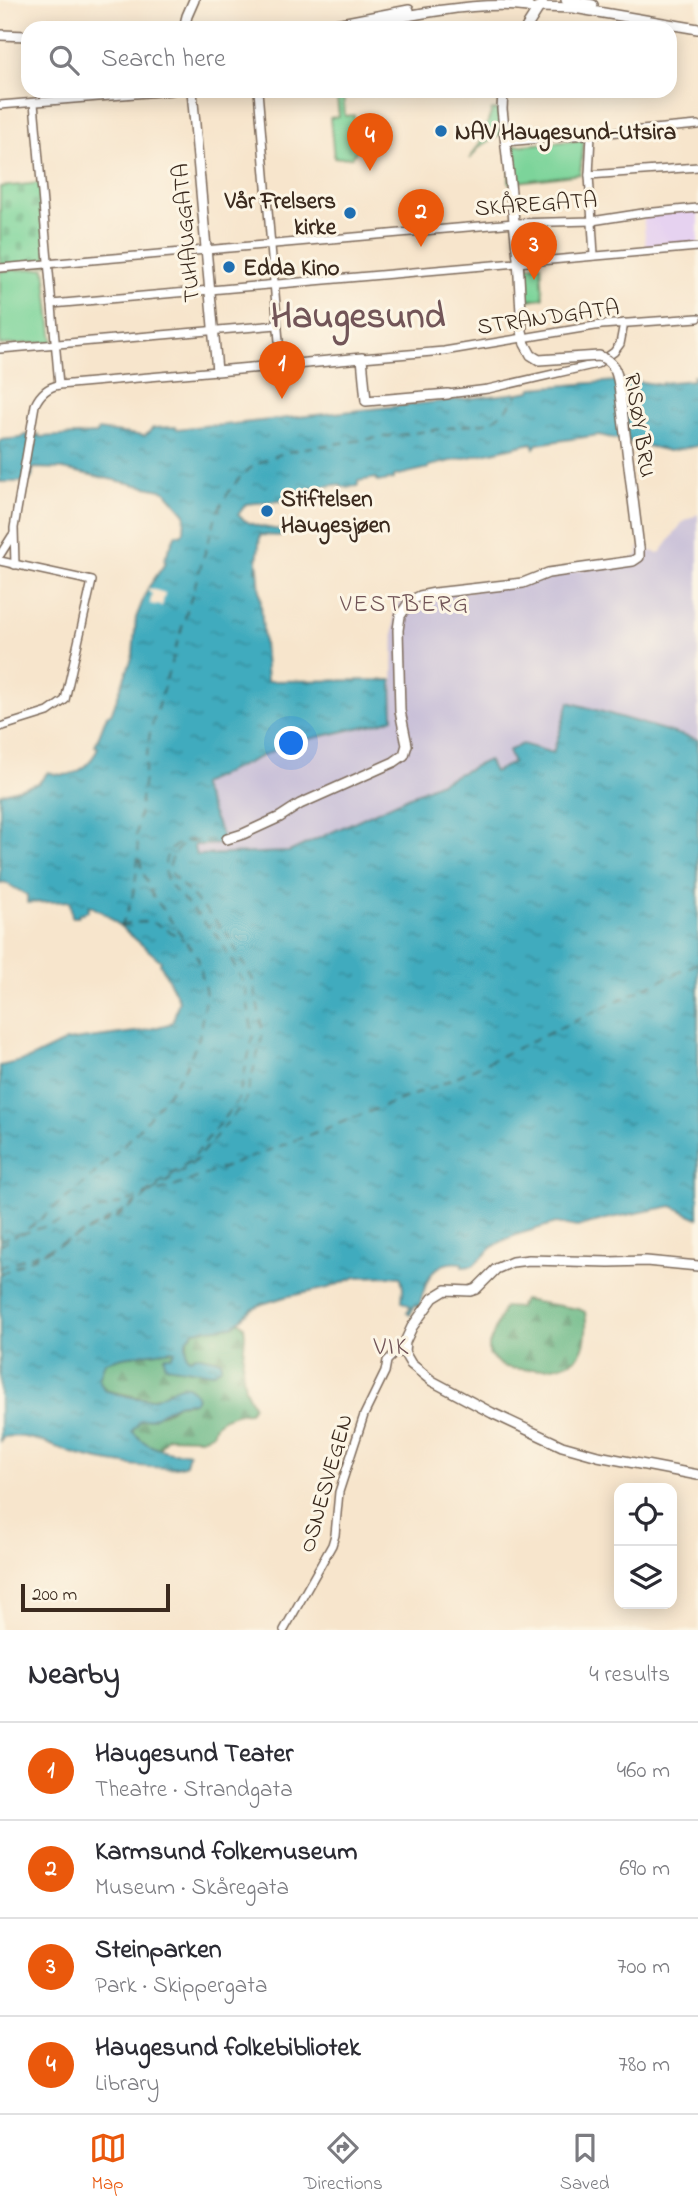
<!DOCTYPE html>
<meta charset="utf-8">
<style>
:root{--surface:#fff;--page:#f7f7f7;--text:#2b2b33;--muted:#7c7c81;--line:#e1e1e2;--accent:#ea580c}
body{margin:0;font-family:"Indie Flower",sans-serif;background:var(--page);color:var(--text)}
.controls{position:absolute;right:21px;bottom:21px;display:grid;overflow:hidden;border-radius:14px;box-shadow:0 4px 18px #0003}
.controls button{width:63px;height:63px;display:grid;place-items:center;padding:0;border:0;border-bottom:2px solid var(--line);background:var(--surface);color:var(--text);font:35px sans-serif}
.scale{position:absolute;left:21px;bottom:18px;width:149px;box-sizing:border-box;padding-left:7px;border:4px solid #3b2a1e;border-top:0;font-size:19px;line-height:24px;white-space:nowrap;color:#3b2a1e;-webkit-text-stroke:5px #fcf5e5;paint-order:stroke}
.you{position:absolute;left:292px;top:744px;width:24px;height:24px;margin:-18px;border:5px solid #fff;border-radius:50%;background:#1a73e8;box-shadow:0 0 0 10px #1a73e833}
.badge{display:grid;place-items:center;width:46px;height:46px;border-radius:50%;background:var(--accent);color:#fff;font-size:23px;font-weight:700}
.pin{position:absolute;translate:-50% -58px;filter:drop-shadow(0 2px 4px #0008)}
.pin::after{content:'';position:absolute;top:37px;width:24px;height:21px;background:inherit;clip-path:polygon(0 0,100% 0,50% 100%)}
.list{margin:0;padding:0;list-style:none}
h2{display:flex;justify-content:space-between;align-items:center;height:91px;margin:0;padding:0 28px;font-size:30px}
h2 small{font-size:23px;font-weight:400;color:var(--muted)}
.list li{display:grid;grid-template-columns:46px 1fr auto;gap:21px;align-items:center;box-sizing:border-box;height:98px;padding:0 28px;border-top:2px solid var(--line)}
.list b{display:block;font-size:26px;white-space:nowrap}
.list p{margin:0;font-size:23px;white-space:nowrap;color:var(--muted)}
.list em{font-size:23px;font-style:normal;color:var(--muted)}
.icon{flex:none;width:38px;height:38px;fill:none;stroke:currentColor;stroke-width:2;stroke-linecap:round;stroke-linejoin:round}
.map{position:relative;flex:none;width:698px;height:1630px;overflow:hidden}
.search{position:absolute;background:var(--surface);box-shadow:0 4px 18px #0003;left:21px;right:21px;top:21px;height:77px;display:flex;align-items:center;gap:18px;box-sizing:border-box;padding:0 24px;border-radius:21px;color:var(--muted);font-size:26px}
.sheet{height:483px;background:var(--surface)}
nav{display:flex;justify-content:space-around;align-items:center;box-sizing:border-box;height:98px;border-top:2px solid var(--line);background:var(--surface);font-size:19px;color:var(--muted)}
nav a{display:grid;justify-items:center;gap:4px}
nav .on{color:var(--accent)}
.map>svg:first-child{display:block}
.built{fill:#e6d2f0}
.industrial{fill:#c8bfd8}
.green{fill:#7bd49a;stroke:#5b7f5c;stroke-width:2}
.forest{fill:url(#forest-firs);stroke:#507050;stroke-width:2}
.cemetery{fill:url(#cemetery-stones);stroke:#5b7f5c;stroke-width:2}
.water{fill:url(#water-ripples);stroke:#3d6a6e;stroke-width:2}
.pier{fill:#f7e5cc}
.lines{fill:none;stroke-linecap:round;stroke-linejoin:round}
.ferry{stroke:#3d5e5e;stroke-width:2;stroke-dasharray:9 7;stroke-linecap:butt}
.minor-casing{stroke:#7d6b5b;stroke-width:10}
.major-casing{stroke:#7d6b5b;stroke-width:12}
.minor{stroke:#fff;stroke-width:7}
.major{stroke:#fff;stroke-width:9}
.major-bridge-casing{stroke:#7d6b5b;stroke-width:12;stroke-linecap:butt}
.major-bridge{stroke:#fff;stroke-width:9}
.poi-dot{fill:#1f6fb2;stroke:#fcf5e5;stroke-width:2.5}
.labels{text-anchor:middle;stroke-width:6;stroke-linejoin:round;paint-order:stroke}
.poi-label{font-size:23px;font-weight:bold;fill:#3b2a1e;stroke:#fcf5e5;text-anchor:start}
.street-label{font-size:23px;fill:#3b2a1e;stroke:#fcf5e5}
.neighbourhood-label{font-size:24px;letter-spacing:2px;fill:#725558;stroke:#fcf5e5}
.quarter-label{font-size:26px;letter-spacing:2px;fill:#725558;stroke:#fcf5e5}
.town-label{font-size:37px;font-weight:bold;fill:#725558;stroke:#fcf5e5}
</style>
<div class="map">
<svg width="698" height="1630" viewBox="0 0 698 1630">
<defs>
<pattern id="forest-firs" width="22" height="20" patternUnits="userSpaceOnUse" patternTransform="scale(1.75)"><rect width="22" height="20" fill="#64b682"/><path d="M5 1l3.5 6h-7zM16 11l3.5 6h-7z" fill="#54946a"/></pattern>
<pattern id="cemetery-stones" width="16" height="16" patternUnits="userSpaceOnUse" patternTransform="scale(1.75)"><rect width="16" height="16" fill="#7bd49a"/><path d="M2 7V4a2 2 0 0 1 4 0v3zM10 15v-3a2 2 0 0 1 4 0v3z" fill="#6bb684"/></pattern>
<pattern id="water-ripples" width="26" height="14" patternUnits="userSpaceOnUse" patternTransform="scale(1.75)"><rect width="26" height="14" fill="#3fabbe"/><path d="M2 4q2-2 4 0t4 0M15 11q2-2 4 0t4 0" fill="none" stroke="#368b9a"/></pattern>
</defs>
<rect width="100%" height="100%" fill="#fcf5e5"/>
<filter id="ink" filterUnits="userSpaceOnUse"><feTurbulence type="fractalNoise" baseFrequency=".0143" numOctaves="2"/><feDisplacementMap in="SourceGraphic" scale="14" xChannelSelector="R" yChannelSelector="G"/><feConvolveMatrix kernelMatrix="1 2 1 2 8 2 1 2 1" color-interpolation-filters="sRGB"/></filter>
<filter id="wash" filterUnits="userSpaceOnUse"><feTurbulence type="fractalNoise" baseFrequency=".00686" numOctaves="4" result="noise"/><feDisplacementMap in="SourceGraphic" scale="28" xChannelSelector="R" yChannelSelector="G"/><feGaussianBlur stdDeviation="1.57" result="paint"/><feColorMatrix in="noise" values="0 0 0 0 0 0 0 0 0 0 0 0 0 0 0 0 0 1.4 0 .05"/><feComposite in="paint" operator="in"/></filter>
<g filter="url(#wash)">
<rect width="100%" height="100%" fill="#f7e5cc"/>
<polygon class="built" points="698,208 698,247 646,250 643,213"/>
<polygon class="industrial" points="698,514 698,741 553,754 514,763 494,772 488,760 289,852 195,855 195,846 222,844 201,784 288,744 383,722 393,718 394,608 406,598 473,590 629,561 638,555 639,547 657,553 661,552 682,523"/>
<g class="green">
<polygon points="336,91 343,91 345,116 354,115 357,150 352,157 334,158 330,118 339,116"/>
<polygon points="492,110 499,110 501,135 480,146 470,159 482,139"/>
<polygon points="584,140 580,174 509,183 511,146"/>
<polygon points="541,264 543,298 523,301 526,293 526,267"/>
<polygon points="45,268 53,342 0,345 0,271"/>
</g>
<g class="forest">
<path d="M523,1300l56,9 6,3c2,11 2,27 -3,38 -8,20 -58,22 -76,17 -7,-2 -12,-7 -17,-13v-9l15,-38 15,1z"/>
<path d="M239,1321l5,5 1,10 -3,31 3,22 8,16 -4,7c-8,0 -28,5 -33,12 -2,3 -3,7 -4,10l-12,4 -33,-1 -8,12 -15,-5 -13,-13 10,-11 24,-7 12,-9 13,-1 -21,-13 -6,6 -16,3 -43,-9 -5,-11 6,-17 18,-5 49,-7 3,1 -4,5h-5l-1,10 47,7 9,-13 -26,-5 -4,3 -4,-1c-5,-44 31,-20 52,-36z"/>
</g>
<polygon class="cemetery" points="40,183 48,264 0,268 0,187"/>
<path class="water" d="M693,376h5v70l-29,5 -70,-16 -62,9 -3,4 -2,-5 -103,23v2l-35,8v3l-16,3 -2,-4 -18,3v5l-16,1 -1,-3 -30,4 1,7 -11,-1 -1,5 -54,5 -8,11c15,14 31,12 47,16l1,2 -5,1v2l-21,-1 -4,37 2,-4 9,113 125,-1 1,38 -10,4 -95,22 -87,40v3l23,53 -2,4 -27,1 -1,3 2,7 93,-3 199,-92 6,12 19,-9 -5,-12 14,-7 31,9 16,-51 129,38v478l-26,-12 -66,13 -29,8 -21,-4 -37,11 -15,6 -11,7 -20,19 -11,1v-4c-31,-5 -37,21 -43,44l-5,-1 -4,9 -3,-2 4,-6 -9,-6 1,-13 -2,-11 -11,-1 -34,1 -28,11 -43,9 -23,7 -9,4 -20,18 -39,5 -8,10 1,16 4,1 4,-3 26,5v8l-9,5 -47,-7 -1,-10h7l4,-5 -3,-1 -49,7 -18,5 -6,17 5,11c13,4 31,9 46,9 17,-1 36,-29 47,-1l-3,4c-5,1 -12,0 -17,2 -13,5 -20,16 -36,16l-9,11c12,13 22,18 40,21 6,1 11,-1 17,1l-3,11c-20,10 -92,-4 -114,-11 -23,-8 -43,-20 -69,-16l-3,4v-375l29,-7 37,-18 77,-10 26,-7 4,-3 6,-21 -19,-37 1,-2 -54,-46 -18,-10 -1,6 -9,3 -1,3h-6l-2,-16 -43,2v-8l-23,-13 -4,1v-89l39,-11 9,-11c22,9 42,-3 50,-25l-3,-1 12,-31 4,-1 22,-59 3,-37 12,-30 18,-26 -2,-2 12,-26 5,1 3,-4 1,-17 -20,-23 -102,-22 -30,-1 -1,10 -7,4h-25v-42l21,-2 6,-4 3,4 9,-4v3l58,-3 1,-4 47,6 8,-8 23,-1 1,2 35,-4 2,1 305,-33 12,-2 1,-3 96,-8 34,5v-2l31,-3z"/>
<polygon class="pier" points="148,588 165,593 162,606 150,604 152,594 148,591"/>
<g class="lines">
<g class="ferry">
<path d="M121,926c31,-9 37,-2 63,14"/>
<path d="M120,927c13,-21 16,-46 18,-70"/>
<path d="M151,1193l42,-30 52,-61 18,-68 -10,-54 -27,-48 -51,-54 -6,-9c6,-32 27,-28 54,-29"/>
<path d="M144,1195l46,-34 48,-61 15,-63 -8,-52 -27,-48 -50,-54c-9,-25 2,-43 29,-43"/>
<polyline points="21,1234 176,1186 439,1085 698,963"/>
<polyline points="0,1240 12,1236"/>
<path d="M0,1245l32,-19 55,-45 52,-52 28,-34 19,-28 13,-29 7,-44 -8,-36 -45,-62 -11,-26 -6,-33 14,-105 67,-219c23,-45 39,-54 88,-65l186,-26 16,-13 12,-16"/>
<path d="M0,1267c46,-15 102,-40 140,-68"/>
<polyline points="0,1274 119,1216 147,1196"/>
</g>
</g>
</g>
<g filter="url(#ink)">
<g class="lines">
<defs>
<g id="minor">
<polyline points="258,91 281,365"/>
<polyline points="34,103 59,385"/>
<polyline points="0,105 172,91"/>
<polyline points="591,135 589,175 594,255"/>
<polyline points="505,142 698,125"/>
<polyline points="589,175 698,167"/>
<polyline points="0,268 514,223 592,221 643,213 698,208"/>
<polyline points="52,304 698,247"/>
<polyline points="0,349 277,325"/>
<polyline points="362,358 444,351 601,325 698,318"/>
<polyline points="448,394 488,389 597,364 614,352 620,344 624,323"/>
<polyline points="0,555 12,536"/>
<polyline points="0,561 92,581 65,700 48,712 0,727"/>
<path d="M15,565l-1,-37 21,-123c5,-11 12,-18 24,-20l158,-14"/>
<polyline points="284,1630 332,1545 335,1535 339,1492 364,1415 385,1372 387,1361 394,1354 404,1352"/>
</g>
<g id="major">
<polyline points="526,0 528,7 533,10 541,7 542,0"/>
<polyline points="566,0 593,5"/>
<polyline points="541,7 574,8 698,29"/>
<polyline points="184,28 187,16 194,0"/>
<polyline points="315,28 409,10"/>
<path d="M348,28c51,-11 128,-28 180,-21"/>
<polyline points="526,28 538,9"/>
<polyline points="0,35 28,36"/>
<polyline points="192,91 217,371 362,358 366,401 448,394"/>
<polyline points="503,91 502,109 518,258 522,331 525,344"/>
<polyline points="227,839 243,834 280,817 300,804 394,762 404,755 407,745 400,711 398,630 400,616 410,601 420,596 435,593 523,583 548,573 633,561 639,557 639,548"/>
<polyline points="698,1266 646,1261 609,1262 529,1260 512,1262 496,1269 476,1289 470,1291 446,1290 433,1298 412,1327 405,1342 404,1352 411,1364 432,1381 492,1413 562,1446 598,1456 698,1475"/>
</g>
</defs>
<use href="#minor" class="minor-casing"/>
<use href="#major" class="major-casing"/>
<use href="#minor" class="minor"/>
<use href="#major" class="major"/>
<defs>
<path id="major-bridge" d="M525,344l6,11 8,5 60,-4c14,5 18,15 20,29l20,163"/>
</defs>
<use href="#major-bridge" class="major-bridge-casing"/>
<use href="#major-bridge" class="major-bridge"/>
</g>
</g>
<g class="poi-dot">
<circle cx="441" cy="131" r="7"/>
<circle cx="350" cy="213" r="7"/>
<circle cx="229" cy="267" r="7"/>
<circle cx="267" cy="511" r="7"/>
</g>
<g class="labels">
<g class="poi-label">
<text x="455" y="139">NAV Haugesund-Utsira</text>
<text x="336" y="208" text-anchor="end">Vår Frelsers<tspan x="336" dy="26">kirke</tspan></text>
<text x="243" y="275">Edda Kino</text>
<text x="281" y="506">Stiftelsen<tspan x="281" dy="26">Haugesjøen</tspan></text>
</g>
<g class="street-label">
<text transform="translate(536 203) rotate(-4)" y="8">SKÅREGATA</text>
<text transform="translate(185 233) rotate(-95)" y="8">TUHAUGGATA</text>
<text transform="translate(548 316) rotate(-8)" y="8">STRANDGATA</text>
<text transform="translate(641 425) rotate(81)" y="8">RISØY BRU</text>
<text transform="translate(325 1483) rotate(-74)" y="8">OSNESVEGEN</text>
</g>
<g class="neighbourhood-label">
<text x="405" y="611">VESTBERG</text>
</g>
<g class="quarter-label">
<text x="392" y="1354">VIK</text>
</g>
<g class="town-label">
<text x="358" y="327">Haugesund</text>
</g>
</g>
</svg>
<div class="controls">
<button><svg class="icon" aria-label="locate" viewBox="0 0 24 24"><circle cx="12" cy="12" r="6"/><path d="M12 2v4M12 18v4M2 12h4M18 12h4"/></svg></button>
<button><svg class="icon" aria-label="layers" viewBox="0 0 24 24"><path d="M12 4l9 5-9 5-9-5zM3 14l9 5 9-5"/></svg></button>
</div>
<div class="scale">200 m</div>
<div class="you"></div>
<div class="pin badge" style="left:282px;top:399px">1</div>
<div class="pin badge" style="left:421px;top:247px">2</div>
<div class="pin badge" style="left:534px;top:280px">3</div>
<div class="pin badge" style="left:370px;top:171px">4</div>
<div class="search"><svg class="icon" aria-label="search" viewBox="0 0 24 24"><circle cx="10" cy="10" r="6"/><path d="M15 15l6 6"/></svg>Search here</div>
</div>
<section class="sheet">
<h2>Nearby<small>4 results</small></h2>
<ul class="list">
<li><span class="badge">1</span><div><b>Haugesund Teater</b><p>Theatre · Strandgata</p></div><em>460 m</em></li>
<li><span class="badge">2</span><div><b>Karmsund folkemuseum</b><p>Museum · Skåregata</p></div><em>690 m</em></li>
<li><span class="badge">3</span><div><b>Steinparken</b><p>Park · Skippergata</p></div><em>700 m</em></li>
<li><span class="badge">4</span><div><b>Haugesund folkebibliotek</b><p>Library</p></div><em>780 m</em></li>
</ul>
</section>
<nav>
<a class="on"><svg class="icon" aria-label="map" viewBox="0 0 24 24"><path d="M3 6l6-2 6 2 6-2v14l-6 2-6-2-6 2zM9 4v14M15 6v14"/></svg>Map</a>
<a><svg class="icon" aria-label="directions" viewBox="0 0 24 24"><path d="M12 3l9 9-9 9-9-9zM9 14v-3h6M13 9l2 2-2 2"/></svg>Directions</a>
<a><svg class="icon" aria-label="saved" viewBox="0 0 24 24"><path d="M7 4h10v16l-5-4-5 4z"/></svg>Saved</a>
</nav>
